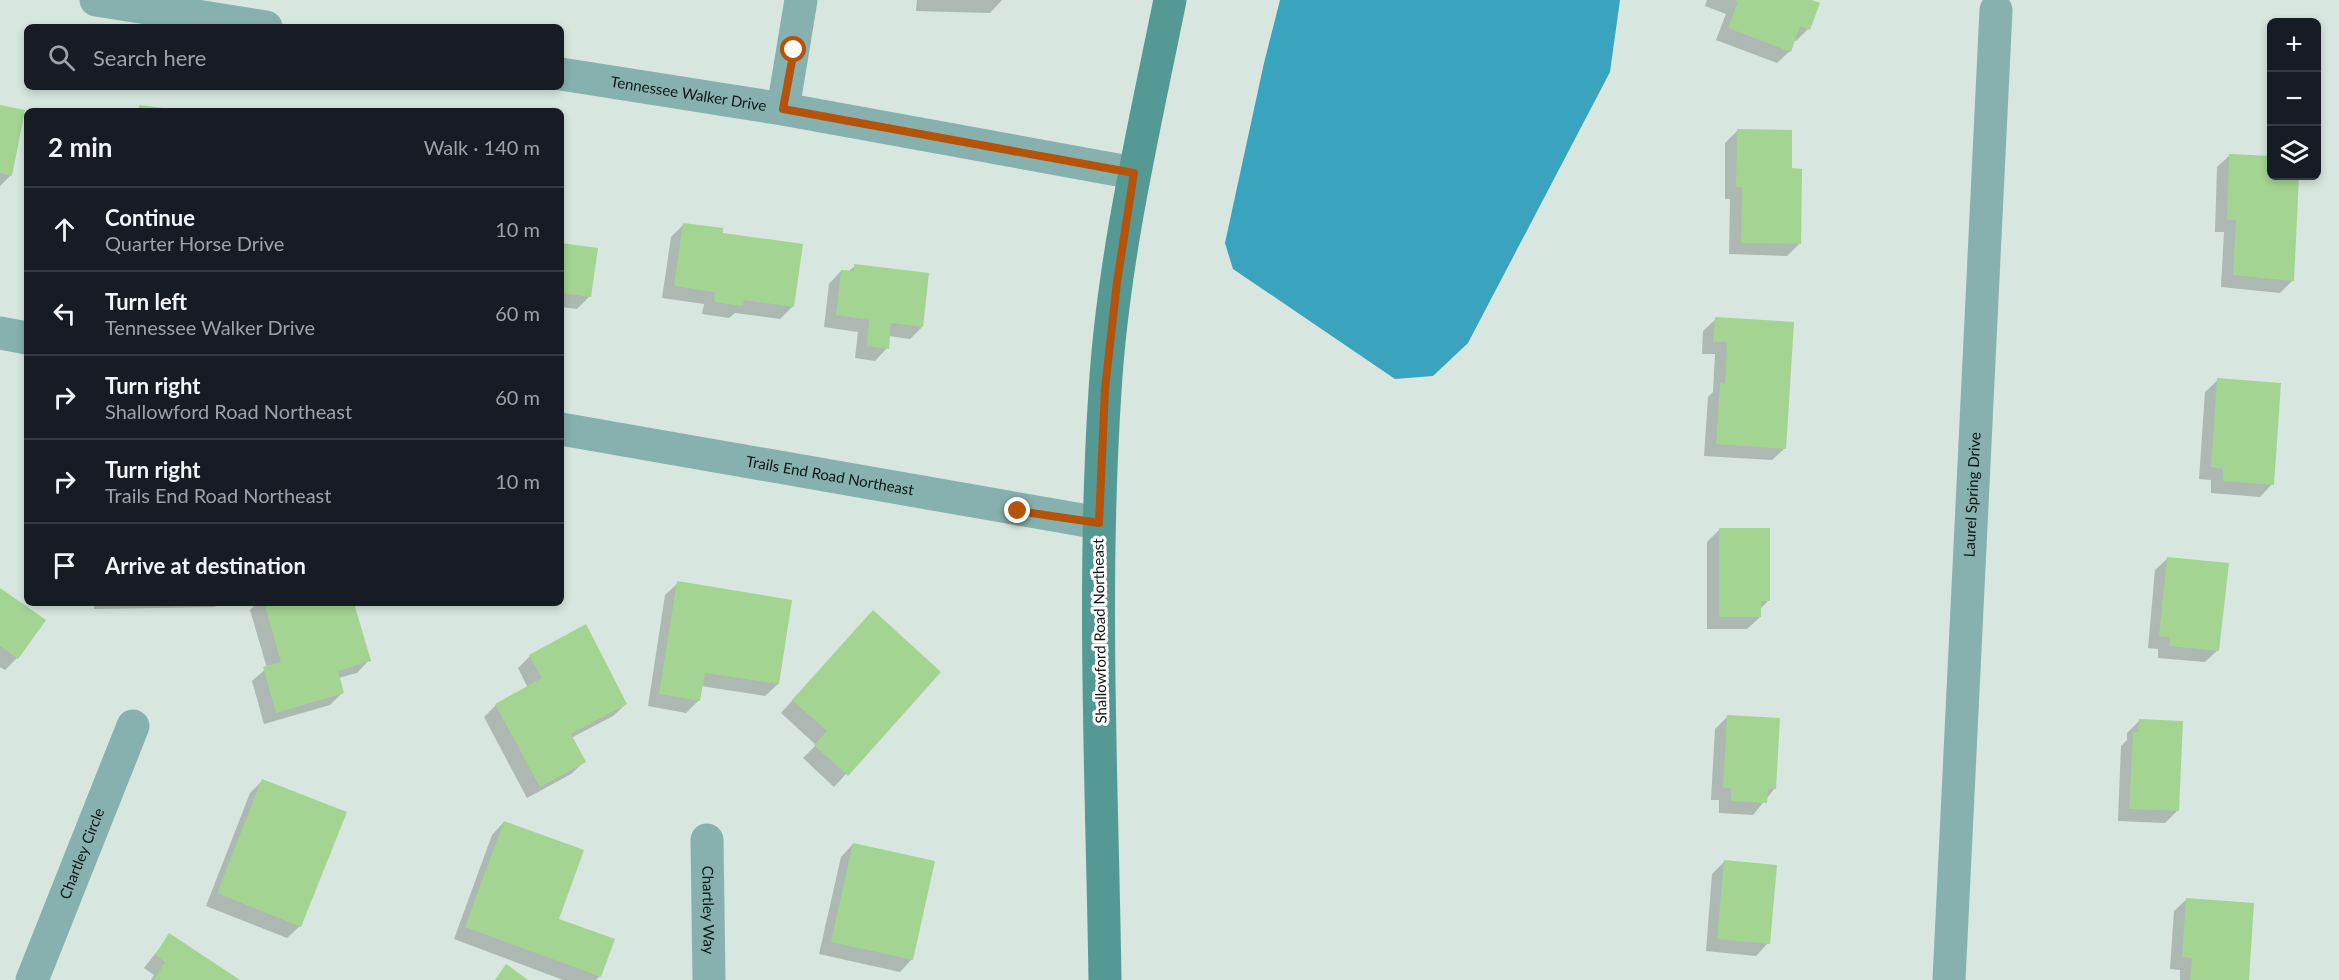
<!DOCTYPE html>
<meta charset="utf-8">
<style>
:root{--surface:#171b24;--page:#242831;--text:#f1f3f6;--muted:#9ea1a6;--line:#363941}
body{margin:0;font-family:Lato,sans-serif;background:var(--page);color:var(--text)}
.controls{position:absolute;right:18px;top:18px;display:grid;overflow:hidden;border-radius:9px;box-shadow:0 3px 9px #0003}
.controls button{width:54px;height:54px;display:grid;place-items:center;padding:0;border:0;border-bottom:2px solid var(--line);background:var(--surface);color:var(--text);font:30px sans-serif}
.stop{position:absolute;width:18px;height:18px;margin:-14px;border:4px solid #b45309;border-radius:50%;background:#fff}
.stop.end{background:#b45309;border-color:#fff;box-shadow:0 2px 6px #0008}
.list{margin:0;padding:0;list-style:none}
h2{display:flex;justify-content:space-between;align-items:center;height:78px;margin:0;padding:0 24px;font-size:26px}
h2 small{font-size:20px;font-weight:400;color:var(--muted)}
.list li{display:grid;grid-template-columns:39px 1fr auto;gap:18px;align-items:center;box-sizing:border-box;height:84px;padding:0 24px;border-top:2px solid var(--line)}
.list b{display:block;font-size:22px;white-space:nowrap}
.list p{margin:0;font-size:20px;white-space:nowrap;color:var(--muted)}
.list em{font-size:20px;font-style:normal;color:var(--muted)}
.icon{flex:none;width:33px;height:33px;fill:none;stroke:currentColor;stroke-width:2;stroke-linecap:round;stroke-linejoin:round}
.map{position:relative;flex:none;width:2339px;height:980px;overflow:hidden}
.search{position:absolute;background:var(--surface);box-shadow:0 3px 9px #0003;left:24px;top:24px;width:540px;height:66px;display:flex;align-items:center;gap:15px;box-sizing:border-box;padding:0 21px;border-radius:9px;color:var(--muted);font-size:22px}
.panel{position:absolute;background:var(--surface);box-shadow:0 3px 9px #0003;left:24px;top:108px;width:540px;height:498px;border-radius:9px}
.map>svg:first-child{display:block}
.water{fill:#3aa4be}
.shadow{fill:#0003}
.building{fill:#a4d492}
.lines{fill:none;stroke-linecap:round;stroke-linejoin:round}
.street{stroke:#87b1ae;stroke-width:33}
.secondary{stroke:#559995;stroke-width:33}
.route{stroke:#b45309;stroke-width:8}
.labels{text-anchor:middle;stroke-width:6;stroke-linejoin:round;paint-order:stroke}
.street-label{font-size:15px;fill:#0f1412;stroke:#fff}
</style>
<div class="map">
<svg width="2339" height="980" viewBox="0 0 2339 980">
<rect width="100%" height="100%" fill="#d7e6de"/>
<polygon class="water" points="1280,0 1620,0 1610,72 1468,343 1433,376 1395,379 1233,269 1225,243 1264,63"/>
<g class="shadow">
<polygon points="917,0 1002,0 990,13 916,11"/>
<polygon points="1707,0 1808,0 1808,29 1796,41 1794,40 1790,51 1777,63 1716,40 1726,14 1705,6"/>
<polygon points="0,107 11,175 0,186"/>
<polygon points="1738,130 1790,170 1800,243 1787,256 1729,254 1730,199 1725,199 1725,143"/>
<polygon points="2230,155 2272,176 2298,176 2293,280 2280,293 2221,287 2224,232 2215,232 2217,167"/>
<polygon points="684,224 721,234 792,307 780,319 735,313 729,318 702,314 704,304 662,298 671,237"/>
<polygon points="561,244 589,297 577,309 561,307"/>
<polygon points="855,266 922,327 910,339 889,336 887,348 875,361 855,358 858,332 824,327 829,284 841,271 848,272"/>
<polygon points="1716,319 1785,448 1772,460 1704,456 1708,397 1713,392 1715,354 1702,354 1703,331"/>
<polygon points="2218,380 2272,484 2260,497 2211,493 2211,480 2199,479 2205,392"/>
<polygon points="1719,530 1768,601 1760,609 1760,617 1747,629 1707,629 1707,542"/>
<polygon points="2168,558 2218,650 2205,662 2158,658 2158,649 2148,648 2155,570"/>
<polygon points="678,583 778,684 765,696 701,686 699,700 686,713 648,706 665,595"/>
<polygon points="0,590 17,658 5,670 0,667"/>
<polygon points="94,603 219,603 215,607 94,609"/>
<polygon points="257,603 352,603 369,660 357,673 338,678 343,692 330,705 264,724 252,681 267,668 250,610"/>
<polygon points="861,624 939,672 834,787 803,758 816,745 781,713"/>
<polygon points="530,656 626,704 613,716 571,738 584,762 571,774 527,798 484,717 496,705 528,688 518,668"/>
<polygon points="1727,717 1775,788 1753,815 1719,813 1719,800 1711,800 1715,729"/>
<polygon points="2139,721 2177,811 2165,823 2118,821 2121,746 2127,740 2127,733"/>
<polygon points="263,780 300,926 287,938 206,906 250,793"/>
<polygon points="504,822 557,919 600,976 596,980 563,980 454,939 492,835"/>
<polygon points="853,844 912,959 900,972 819,954 841,857"/>
<polygon points="1724,862 1768,943 1756,956 1706,951 1712,874"/>
<polygon points="2187,899 2248,980 2180,980 2180,970 2170,969 2174,911"/>
<polygon points="170,935 237,980 151,980 154,975 144,968"/>
</g>
<g class="building">
<polygon points="1734,0 1812,0 1820,3 1810,30 1800,26 1791,52 1728,28 1738,2"/>
<polygon points="0,105 25,110 12,176 0,173"/>
<polygon points="139,105 180,110 180,111 139,111"/>
<polygon points="1737,129 1792,130 1792,168 1802,169 1801,244 1741,243 1742,187 1736,187"/>
<polygon points="2229,154 2272,156 2272,176 2299,176 2294,281 2233,275 2236,220 2227,220"/>
<polygon points="683,223 723,228 723,233 803,244 794,307 744,300 743,306 714,302 715,292 674,286"/>
<polygon points="561,243 598,248 591,297 561,293"/>
<polygon points="854,264 929,273 923,327 891,323 889,349 867,346 869,320 836,315 841,270 854,271"/>
<polygon points="1715,317 1794,322 1786,449 1716,444 1720,383 1725,384 1727,342 1713,342"/>
<polygon points="2217,378 2281,383 2274,485 2223,481 2223,469 2211,467"/>
<polygon points="1719,528 1770,528 1770,601 1761,601 1761,617 1719,617"/>
<polygon points="2167,557 2229,563 2219,651 2169,646 2170,637 2159,636"/>
<polygon points="677,581 792,600 779,684 705,673 700,701 659,694"/>
<polygon points="0,588 46,620 18,659 0,646"/>
<polygon points="264,603 354,603 371,661 338,671 344,693 276,713 263,667 281,662"/>
<polygon points="873,610 941,672 848,776 814,745 827,731 792,700"/>
<polygon points="586,624 627,704 571,734 586,762 540,787 495,704 542,678 529,655"/>
<polygon points="1727,715 1780,718 1776,789 1768,789 1767,803 1731,801 1731,788 1723,788"/>
<polygon points="2139,719 2183,721 2179,811 2129,809 2133,732 2138,732"/>
<polygon points="262,779 347,812 301,927 217,893"/>
<polygon points="504,821 584,850 559,919 615,939 601,977 465,927"/>
<polygon points="853,843 935,861 913,960 831,942"/>
<polygon points="1724,860 1777,865 1770,944 1717,939"/>
<polygon points="2186,898 2254,903 2249,980 2190,980 2192,958 2182,957"/>
<polygon points="169,933 240,980 154,980 165,962 155,955"/>
<polygon points="506,964 528,980 495,980"/>
</g>
<g class="lines">
<g class="street">
<polyline points="96,0 266,27"/>
<path id="s1" d="M561,74l222,35 351,64"/>
<polyline points="783,109 801,0"/>
<polyline points="0,333 27,338"/>
<path id="s2" d="M561,429l538,94"/>
<path id="s3" d="M707,840l2,140"/>
<path id="s4" d="M32,980l101,-254"/>
<path id="s5" d="M1949,980l47,-970"/>
</g>
<path class="secondary" d="M1105,980c-3,-196 -13,-394 0,-589 8,-132 39,-262 65,-391"/>
</g>
<g class="lines">
<polyline class="route" points="794,50 783,109 1134,173 1117,282 1105,389 1099,523 1018,511"/>
</g>
<g class="labels">
<g class="street-label">
<text dy="5" stroke="none"><textPath href="#s1" startOffset="129">Tennessee Walker Drive</textPath></text>
<text dy="5" stroke="none"><textPath href="#s2" startOffset="273">Trails End Road Northeast</textPath></text>
<text dy="5" stroke="none"><textPath href="#s5" startOffset="486">Laurel Spring Drive</textPath></text>
<text transform="translate(1100 631) rotate(-91)" y="5">Shallowford Road Northeast</text>
<text dy="5" stroke="none"><textPath href="#s4" startOffset="136">Chartley Circle</textPath></text>
<text dy="5" stroke="none"><textPath href="#s3" startOffset="70">Chartley Way</textPath></text>
</g>
</g>
</svg>
<div class="controls">
<button>+</button>
<button>−</button>
<button><svg class="icon" aria-label="layers" viewBox="0 0 24 24"><path d="M12 4l9 5-9 5-9-5zM3 14l9 5 9-5"/></svg></button>
</div>
<div class="stop" style="left:794px;top:50px"></div>
<div class="stop end" style="left:1018px;top:511px"></div>
<div class="search"><svg class="icon" aria-label="search" viewBox="0 0 24 24"><circle cx="10" cy="10" r="6"/><path d="M15 15l6 6"/></svg>Search here</div>
<section class="panel">
<h2>2 min<small>Walk · 140 m</small></h2>
<ul class="list">
<li><svg class="icon" aria-label="ahead" viewBox="0 0 24 24"><path d="M12 20V5M6 11l6-6 6 6"/></svg><div><b>Continue</b><p>Quarter Horse Drive</p></div><em>10 m</em></li>
<li><svg class="icon" aria-label="left" viewBox="0 0 24 24"><path d="M17 20v-9H6M10 6l-5 5 5 5"/></svg><div><b>Turn left</b><p>Tennessee Walker Drive</p></div><em>60 m</em></li>
<li><svg class="icon" aria-label="right" viewBox="0 0 24 24"><path d="M7 20v-9h11M14 6l5 5-5 5"/></svg><div><b>Turn right</b><p>Shallowford Road Northeast</p></div><em>60 m</em></li>
<li><svg class="icon" aria-label="right" viewBox="0 0 24 24"><path d="M7 20v-9h11M14 6l5 5-5 5"/></svg><div><b>Turn right</b><p>Trails End Road Northeast</p></div><em>10 m</em></li>
<li><svg class="icon" aria-label="arrive" viewBox="0 0 24 24"><path d="M6 21V4h12l-3 4 3 4H6"/></svg><div><b>Arrive at destination</b></div></li>
</ul>
</section>
</div>
